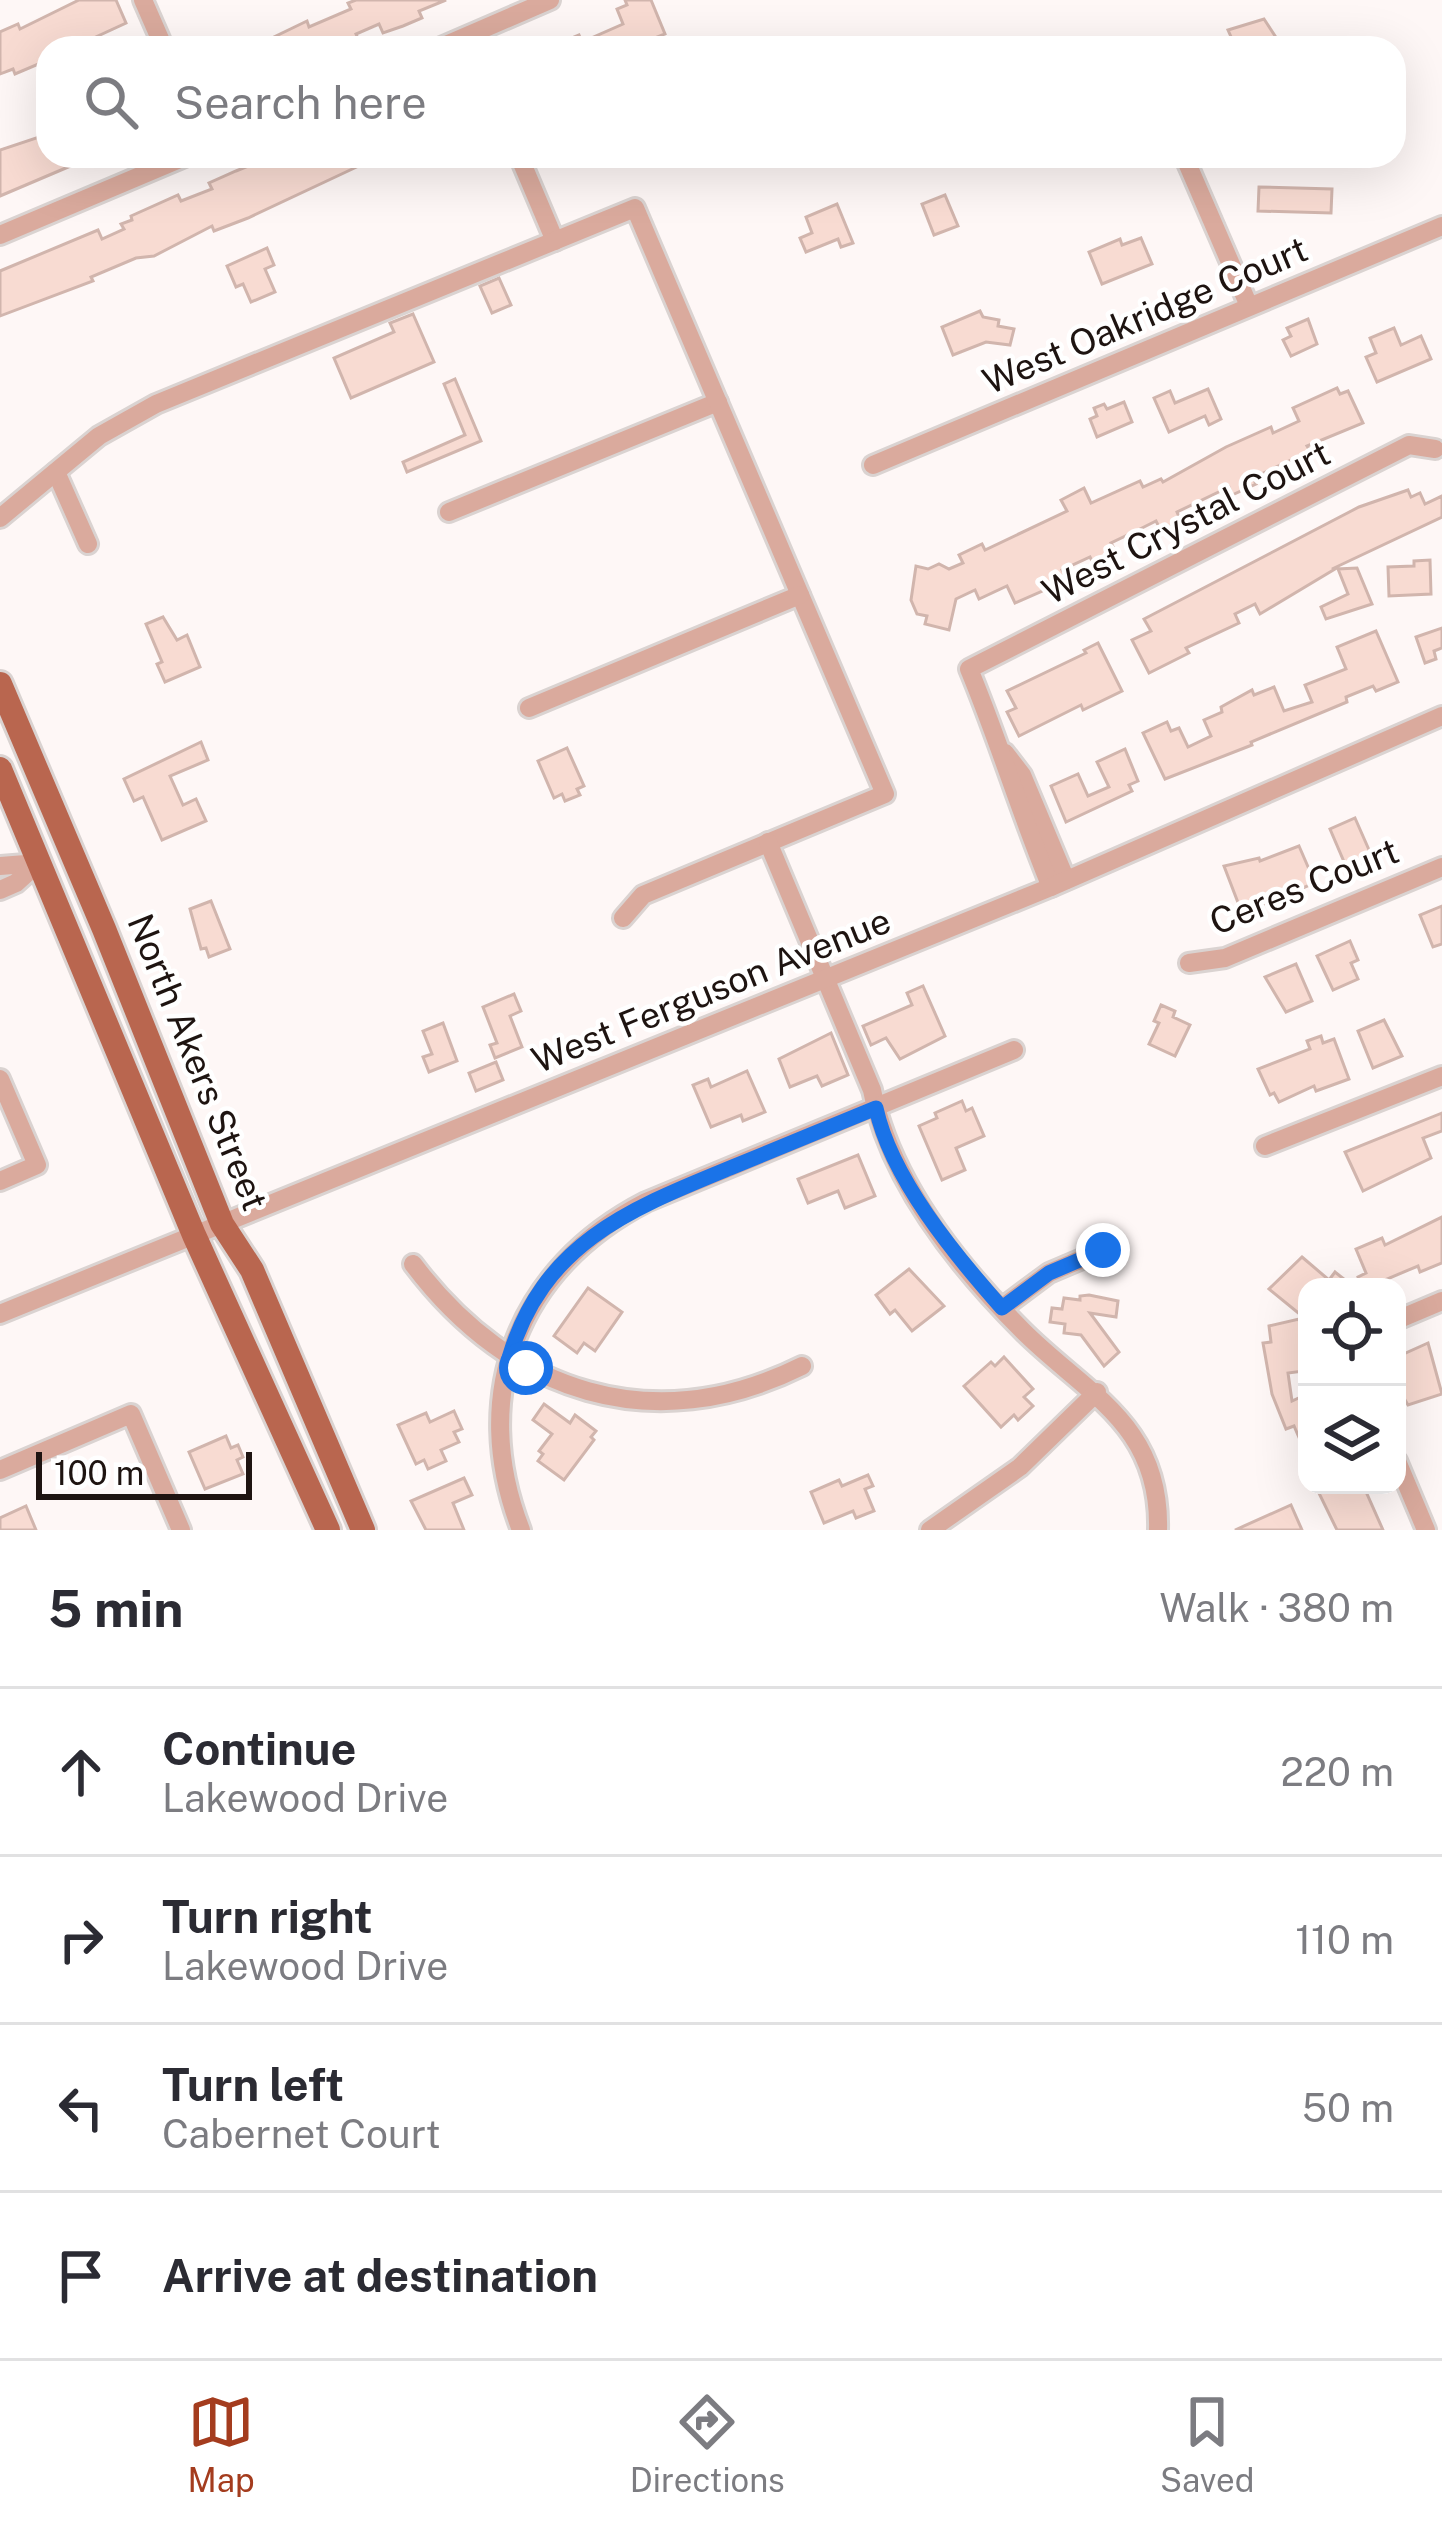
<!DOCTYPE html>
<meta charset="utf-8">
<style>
:root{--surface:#fff;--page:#f7f7f7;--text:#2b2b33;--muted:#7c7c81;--line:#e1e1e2;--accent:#a43c1e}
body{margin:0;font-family:"Public Sans",sans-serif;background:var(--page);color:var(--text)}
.controls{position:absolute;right:36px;bottom:36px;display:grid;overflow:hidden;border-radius:24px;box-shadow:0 12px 48px #0002}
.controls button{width:108px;height:108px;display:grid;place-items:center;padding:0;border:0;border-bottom:3px solid var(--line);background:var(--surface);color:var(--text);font:60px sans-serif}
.scale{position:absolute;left:36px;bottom:30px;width:216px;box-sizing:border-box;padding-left:12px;border:6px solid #1e1411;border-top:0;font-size:33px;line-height:42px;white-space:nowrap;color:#1e1411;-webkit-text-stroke:9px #fff;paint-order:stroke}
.stop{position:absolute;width:36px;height:36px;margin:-27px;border:9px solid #1a73e8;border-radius:50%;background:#fff}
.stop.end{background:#1a73e8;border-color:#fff;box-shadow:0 3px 12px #0008}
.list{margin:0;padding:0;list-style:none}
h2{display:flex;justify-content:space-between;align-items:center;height:156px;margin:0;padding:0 48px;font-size:51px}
h2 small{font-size:39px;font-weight:400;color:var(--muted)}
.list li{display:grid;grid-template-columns:78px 1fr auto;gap:36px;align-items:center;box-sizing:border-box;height:168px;padding:0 48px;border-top:3px solid var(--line)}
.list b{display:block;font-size:45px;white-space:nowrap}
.list p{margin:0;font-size:39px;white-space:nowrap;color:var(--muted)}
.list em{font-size:39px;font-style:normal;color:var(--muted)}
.icon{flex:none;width:66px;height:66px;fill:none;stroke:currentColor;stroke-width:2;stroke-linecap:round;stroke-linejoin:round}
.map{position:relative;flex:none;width:1442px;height:1530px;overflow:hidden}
.search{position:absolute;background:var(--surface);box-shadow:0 12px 48px #0002;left:36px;right:36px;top:36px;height:132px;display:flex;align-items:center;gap:30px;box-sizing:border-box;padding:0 42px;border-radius:36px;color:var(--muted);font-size:45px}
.sheet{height:828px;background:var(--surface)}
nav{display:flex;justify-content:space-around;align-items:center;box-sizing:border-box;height:168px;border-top:3px solid var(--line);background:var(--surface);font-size:33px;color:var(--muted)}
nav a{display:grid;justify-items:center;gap:6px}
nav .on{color:var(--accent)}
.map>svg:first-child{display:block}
.building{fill:#f8dbd2;stroke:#d1b5ad;stroke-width:3}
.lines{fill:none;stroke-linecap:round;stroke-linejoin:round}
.minor-casing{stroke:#dad3d1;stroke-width:24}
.major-casing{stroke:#dad3d1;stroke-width:30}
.minor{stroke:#daaa9d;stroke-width:18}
.major{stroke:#b9664f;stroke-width:24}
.route{stroke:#1a73e8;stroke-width:15}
.labels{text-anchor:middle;stroke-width:9;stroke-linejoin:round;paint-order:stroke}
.street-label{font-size:36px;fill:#1e1411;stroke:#fff}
</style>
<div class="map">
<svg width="1442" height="1530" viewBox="0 0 1442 1530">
<rect width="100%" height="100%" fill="#fef7f6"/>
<g class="building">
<polygon points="79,0 116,0 126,23 85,42 87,48 48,48 48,60 15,74 13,69 0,74 0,32 18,24 20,29"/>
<polygon points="356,0 446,0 419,11 422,18 403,26 383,33 379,24 356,34 360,43 347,48 251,48 307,21 309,27 351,9 348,3"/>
<polygon points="625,0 651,0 665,34 630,48 548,48 579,35 582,42 623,24 617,9 627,5"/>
<polygon points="1264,19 1283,48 1236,48 1228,30"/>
<polygon points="48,134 48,156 94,156 0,196 0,150"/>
<polygon points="285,156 380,156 248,218 214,231 212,226 154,256 136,258 91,277 93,281 0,316 0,271 98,230 102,239 124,229 121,224 132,220 131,216 178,195 181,201 212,189 209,183 236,171 268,158 270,162"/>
<polygon points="1259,187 1332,189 1331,213 1258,211"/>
<polygon points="945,195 958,226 934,235 922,204"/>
<polygon points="837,204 853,243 841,247 838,239 806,252 800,238 812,233 806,217"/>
<polygon points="1141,238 1152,264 1102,284 1089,252 1120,239 1122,245"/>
<polygon points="267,248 274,265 265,269 275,292 251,302 243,284 236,287 227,266"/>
<polygon points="499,278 511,305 492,313 480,286"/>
<polygon points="980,311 983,317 999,320 998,326 1014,329 1010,345 986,342 953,355 942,327"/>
<polygon points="413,314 434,362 351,398 334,358 394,332 390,323"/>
<polygon points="1308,319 1317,344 1291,356 1283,340 1291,336 1287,328"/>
<polygon points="1394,328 1401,345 1421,336 1431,359 1377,382 1366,357 1376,353 1370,338"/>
<polygon points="455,379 481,441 407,472 403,462 465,435 444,384"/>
<polygon points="1337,388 1340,394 1348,391 1363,423 1307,446 1310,451 1253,478 1256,484 1232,495 1229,487 1177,512 1181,522 1161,531 1156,521 1140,529 1111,543 1116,552 1093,563 1090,557 1062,570 1065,575 1054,581 1056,585 1015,603 1007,586 979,599 975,590 956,599 949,630 925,624 927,616 917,614 911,600 916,566 928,569 939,564 949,569 963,563 959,555 982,544 985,550 1067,511 1061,500 1084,488 1091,503 1140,481 1143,487 1161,479 1163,482 1226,447 1271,427 1273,433 1299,421 1293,408"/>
<polygon points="1208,389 1221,419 1209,425 1205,416 1169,432 1154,398 1170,391 1175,403"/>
<polygon points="1124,402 1132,422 1097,437 1090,419 1097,416 1094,408 1104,404 1107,409"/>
<polygon points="1408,490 1411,497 1420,493 1425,504 1442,496 1442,517 1332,569 1335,569 1260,614 1255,604 1235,614 1239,623 1186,648 1189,653 1149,673 1132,640 1151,631 1144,619 1359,507"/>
<polygon points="1430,560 1431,594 1389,596 1388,567 1414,566 1414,561"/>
<polygon points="1357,568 1372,604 1326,619 1321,607 1348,594 1338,569"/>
<polygon points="163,617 177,640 187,635 200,667 165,682 157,664 162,662 146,624"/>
<polygon points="1442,628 1442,648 1434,651 1436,659 1425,663 1416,637"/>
<polygon points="1376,631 1398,682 1376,691 1373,686 1346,697 1347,702 1251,742 1252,745 1165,779 1143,733 1167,722 1171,731 1179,728 1188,747 1211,736 1204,720 1222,712 1221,707 1252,690 1254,695 1274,687 1284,711 1312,702 1305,685 1346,669 1337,647"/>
<polygon points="1098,643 1122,691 1083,710 1081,705 1019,736 1007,712 1016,708 1007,691 1086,653 1084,650"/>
<polygon points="201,742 208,760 170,776 183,805 196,799 206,821 162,840 143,797 134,801 124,779"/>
<polygon points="567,748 584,786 577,789 580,795 565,801 562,794 554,798 538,761"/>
<polygon points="1125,749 1138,781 1129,785 1132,791 1066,822 1051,786 1078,774 1088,796 1109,787 1097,762"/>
<polygon points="1355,818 1373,859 1353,868 1350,862 1345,864 1330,829"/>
<polygon points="1299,846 1315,883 1242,913 1224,866 1259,858 1260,861"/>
<polygon points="211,901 230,949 209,957 206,948 201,949 190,909"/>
<polygon points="1442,906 1442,944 1433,947 1420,915"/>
<polygon points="1350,941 1358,960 1351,963 1358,979 1333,990 1317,956"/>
<polygon points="1296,964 1312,1001 1286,1012 1265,977"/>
<polygon points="923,986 945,1036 900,1059 886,1038 871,1045 863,1026 912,1005 907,993"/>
<polygon points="514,994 521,1011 510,1016 522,1047 495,1058 490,1045 497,1043 483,1007"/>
<polygon points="1161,1005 1175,1011 1173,1017 1190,1025 1175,1056 1149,1044 1159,1023 1154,1021"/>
<polygon points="1384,1020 1402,1056 1373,1068 1358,1031"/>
<polygon points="443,1023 457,1061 429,1072 423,1057 432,1054 423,1031"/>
<polygon points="831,1033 848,1075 822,1086 817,1076 790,1087 779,1059"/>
<polygon points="1321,1036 1323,1043 1334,1039 1349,1079 1316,1091 1314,1086 1279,1102 1274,1093 1270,1095 1258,1069 1310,1049 1307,1041"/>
<polygon points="496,1062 503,1080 476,1091 469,1073"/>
<polygon points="747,1071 765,1112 743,1121 741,1115 711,1127 693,1085 708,1079 711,1087"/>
<polygon points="962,1101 966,1111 972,1108 984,1136 956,1148 965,1170 942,1180 919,1126 937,1118 935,1113"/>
<polygon points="1442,1113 1442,1131 1423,1138 1431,1158 1363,1191 1345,1152"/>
<polygon points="858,1155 875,1196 845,1208 838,1191 808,1203 798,1179"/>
<polygon points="1442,1217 1442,1263 1420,1272 1418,1266 1387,1279 1390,1287 1362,1287 1358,1277 1366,1273 1356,1249 1382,1238 1385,1245"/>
<polygon points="1302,1257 1329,1280 1335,1272 1354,1287 1307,1287 1307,1320 1269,1289"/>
<polygon points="909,1269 944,1306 912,1331 895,1310 890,1314 876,1295"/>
<polygon points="588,1288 622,1312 595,1351 584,1343 577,1353 554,1336"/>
<polygon points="1089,1295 1118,1301 1116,1317 1090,1313 1119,1352 1104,1366 1081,1335 1064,1333 1065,1324 1050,1322 1052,1308 1062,1309 1064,1298 1080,1300 1080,1296"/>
<polygon points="1299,1319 1306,1364 1304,1371 1288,1373 1292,1401 1307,1394 1307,1456 1294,1426 1286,1429 1272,1394 1263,1343 1271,1342 1269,1326"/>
<polygon points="1428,1343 1442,1394 1408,1405 1397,1386 1397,1357"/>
<polygon points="1004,1357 1033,1389 1024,1397 1033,1406 1018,1420 1014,1415 1001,1427 964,1386 991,1362 995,1366"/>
<polygon points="544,1404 570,1423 575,1415 596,1431 591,1437 594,1440 564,1480 538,1461 543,1454 539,1451 552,1434 533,1420"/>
<polygon points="454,1411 462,1429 454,1432 459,1442 441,1450 446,1461 428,1469 424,1460 416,1464 398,1425 426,1413 430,1422"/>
<polygon points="226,1436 231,1448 238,1445 243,1457 237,1460 243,1474 205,1489 189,1452"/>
<polygon points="868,1475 873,1486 865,1489 874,1511 856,1518 853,1511 824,1523 811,1492 839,1480 842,1486"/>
<polygon points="464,1478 472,1495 453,1503 464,1530 426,1530 411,1501"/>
<polygon points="1315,1485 1363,1485 1383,1530 1337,1530"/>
<polygon points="1291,1505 1302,1530 1235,1530"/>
<polygon points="26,1506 36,1530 0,1530 0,1518"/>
</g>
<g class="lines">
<defs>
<g id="minor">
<polyline points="143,0 164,48"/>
<polyline points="439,48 550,0"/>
<polyline points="519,156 555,241"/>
<polyline points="1184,156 1249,306"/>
<polyline points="0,235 187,156"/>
<polyline points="873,465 1442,226"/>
<polyline points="56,472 88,544"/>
<polyline points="449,512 718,402"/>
<polyline points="0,518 99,436 156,404 635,208 885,794 643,895 623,918"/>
<polyline points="529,708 800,595"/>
<polyline points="1005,753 1022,775 1066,880"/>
<path d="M768,842l104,248c18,91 87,177 151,241 63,63 138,93 135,199"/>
<polyline points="0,866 38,863"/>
<path d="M1051,887c-30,-72 -52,-146 -82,-218l440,-224 26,4"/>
<polyline points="0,890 16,883 38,863"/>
<polyline points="1189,963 1225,958 1442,867"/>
<polyline points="0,1079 37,1165 0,1181"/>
<polyline points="1265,1146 1442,1076"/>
<path d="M413,1264c97,129 240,176 389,102"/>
<polyline points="1002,1308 1049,1273 1103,1250"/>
<polyline points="0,1314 1051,887 1442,716"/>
<polyline points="1397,1320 1442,1301"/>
<polyline points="1397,1461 1426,1530"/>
<polyline points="0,1470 131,1414 181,1530"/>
<path d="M521,1530c-53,-136 -3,-262 125,-328l368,-152"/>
<polyline points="930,1530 1020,1467 1097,1392"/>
</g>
<g id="major">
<polyline points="0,684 104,929 222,1224 252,1270 363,1530"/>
<polyline points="0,769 194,1235 328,1530"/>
</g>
</defs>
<use href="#minor" class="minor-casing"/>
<use href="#major" class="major-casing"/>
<use href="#minor" class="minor"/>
<use href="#major" class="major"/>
</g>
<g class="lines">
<path class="route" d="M526,1368l-17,-10c34,-115 121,-149 221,-190 49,-20 97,-40 146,-60 15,70 79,147 126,200l47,-35 54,-23"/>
</g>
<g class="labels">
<g class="street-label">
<text transform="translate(1145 315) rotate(-23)" y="13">West Oakridge Court</text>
<text transform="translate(1186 522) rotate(-27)" y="13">West Crystal Court</text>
<text transform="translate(1304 886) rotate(-22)" y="13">Ceres Court</text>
<text transform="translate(711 990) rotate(-22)" y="13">West Ferguson Avenue</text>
<text transform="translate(198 1062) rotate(68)" y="13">North Akers Street</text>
</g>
</g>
</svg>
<div class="controls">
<button><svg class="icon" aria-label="locate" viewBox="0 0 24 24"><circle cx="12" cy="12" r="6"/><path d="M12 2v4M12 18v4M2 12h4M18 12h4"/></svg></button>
<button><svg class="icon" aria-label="layers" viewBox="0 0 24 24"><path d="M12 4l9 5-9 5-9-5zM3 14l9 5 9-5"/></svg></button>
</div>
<div class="scale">100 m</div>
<div class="stop" style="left:526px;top:1368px"></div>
<div class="stop end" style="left:1103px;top:1250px"></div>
<div class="search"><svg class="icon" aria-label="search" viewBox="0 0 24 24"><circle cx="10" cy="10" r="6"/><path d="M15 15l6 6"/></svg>Search here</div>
</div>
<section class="sheet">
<h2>5 min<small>Walk · 380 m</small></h2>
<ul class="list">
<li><svg class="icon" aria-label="ahead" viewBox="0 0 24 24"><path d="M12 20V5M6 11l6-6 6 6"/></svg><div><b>Continue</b><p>Lakewood Drive</p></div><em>220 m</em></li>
<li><svg class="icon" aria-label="right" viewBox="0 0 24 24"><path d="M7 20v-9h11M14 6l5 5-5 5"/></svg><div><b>Turn right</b><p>Lakewood Drive</p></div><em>110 m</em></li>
<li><svg class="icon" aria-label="left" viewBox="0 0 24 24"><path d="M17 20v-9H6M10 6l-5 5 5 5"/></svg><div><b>Turn left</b><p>Cabernet Court</p></div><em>50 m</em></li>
<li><svg class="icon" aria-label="arrive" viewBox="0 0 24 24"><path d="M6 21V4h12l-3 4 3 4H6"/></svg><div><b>Arrive at destination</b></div></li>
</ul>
</section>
<nav>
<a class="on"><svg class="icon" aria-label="map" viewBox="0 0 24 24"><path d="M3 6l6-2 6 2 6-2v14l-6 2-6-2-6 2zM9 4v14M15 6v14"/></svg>Map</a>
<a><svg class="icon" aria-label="directions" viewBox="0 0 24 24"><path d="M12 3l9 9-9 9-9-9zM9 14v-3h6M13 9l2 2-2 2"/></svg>Directions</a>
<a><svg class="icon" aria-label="saved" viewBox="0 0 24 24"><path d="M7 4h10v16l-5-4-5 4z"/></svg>Saved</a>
</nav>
